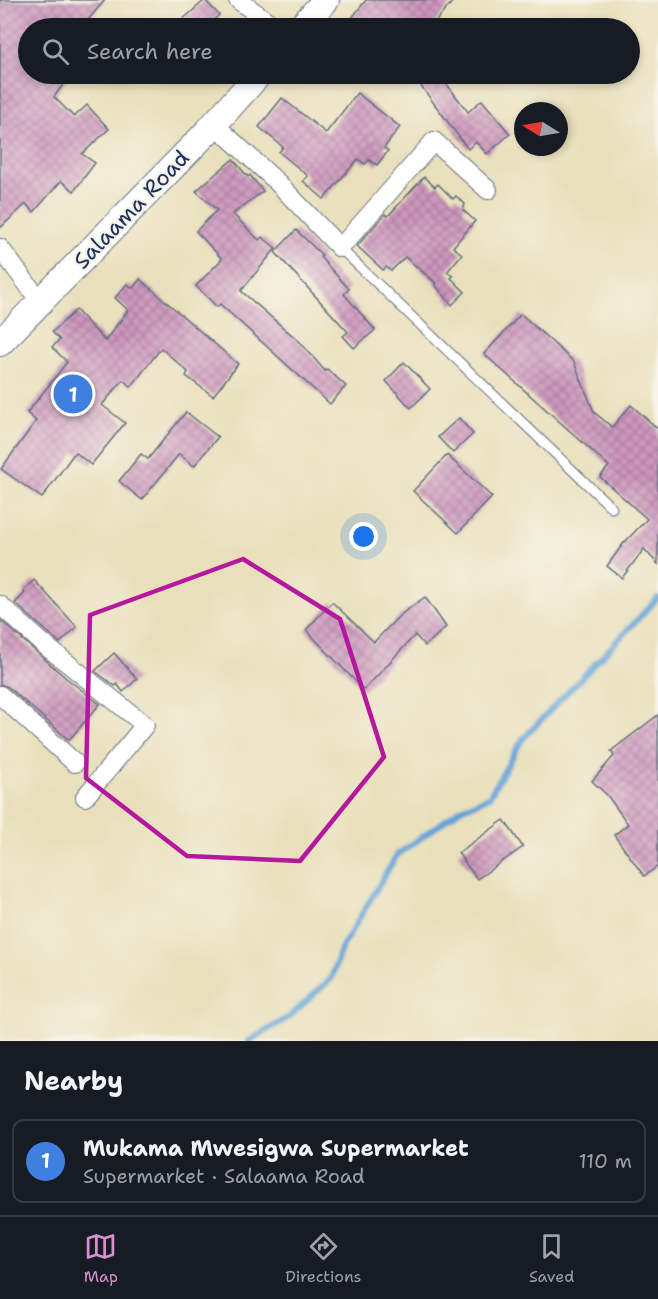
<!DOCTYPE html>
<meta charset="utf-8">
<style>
:root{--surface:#171b24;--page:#242831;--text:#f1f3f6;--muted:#9ea1a6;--line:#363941;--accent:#d690ce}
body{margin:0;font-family:"Shantell Sans",sans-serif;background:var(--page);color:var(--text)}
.compass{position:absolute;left:514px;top:102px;width:54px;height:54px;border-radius:50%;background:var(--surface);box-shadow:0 3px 9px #0003;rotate:281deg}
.you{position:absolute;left:364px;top:537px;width:21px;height:21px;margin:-15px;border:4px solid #fff;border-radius:50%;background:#1a73e8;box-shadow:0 0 0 9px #1a73e833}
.badge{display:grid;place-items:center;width:39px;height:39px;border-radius:50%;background:var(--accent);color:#fff;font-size:20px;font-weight:700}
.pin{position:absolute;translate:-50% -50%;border:3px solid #fff;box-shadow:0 2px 6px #0006}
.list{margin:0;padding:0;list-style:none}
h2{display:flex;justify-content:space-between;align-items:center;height:78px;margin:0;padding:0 24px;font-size:26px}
h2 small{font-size:20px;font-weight:400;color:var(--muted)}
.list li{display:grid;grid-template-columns:39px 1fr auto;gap:18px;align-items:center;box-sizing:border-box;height:84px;margin:0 12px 12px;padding:0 12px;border:2px solid var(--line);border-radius:12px}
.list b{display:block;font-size:22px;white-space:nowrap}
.list p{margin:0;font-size:20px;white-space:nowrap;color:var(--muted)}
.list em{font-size:20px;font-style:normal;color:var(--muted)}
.icon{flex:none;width:33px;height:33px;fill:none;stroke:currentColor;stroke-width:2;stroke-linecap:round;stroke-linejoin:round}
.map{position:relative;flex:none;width:658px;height:1041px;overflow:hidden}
.search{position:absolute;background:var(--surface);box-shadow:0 3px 9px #0003;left:18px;right:18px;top:18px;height:66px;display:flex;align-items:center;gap:15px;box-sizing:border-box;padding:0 21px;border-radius:33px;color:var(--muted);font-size:22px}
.sheet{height:174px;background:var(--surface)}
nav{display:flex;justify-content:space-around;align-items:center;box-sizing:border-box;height:84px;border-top:2px solid var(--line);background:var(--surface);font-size:16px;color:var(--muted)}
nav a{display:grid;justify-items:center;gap:3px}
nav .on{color:var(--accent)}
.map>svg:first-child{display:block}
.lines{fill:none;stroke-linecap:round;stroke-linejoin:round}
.stream{stroke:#63a3d6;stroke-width:6}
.building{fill:url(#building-cross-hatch)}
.lane-casing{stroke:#636d7f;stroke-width:11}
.street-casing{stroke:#636d7f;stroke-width:20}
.secondary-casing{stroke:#636d7f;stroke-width:28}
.lane{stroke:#fff;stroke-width:9}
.street{stroke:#fff;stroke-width:18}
.secondary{stroke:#fff;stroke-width:26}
.marked{fill:none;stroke:#b5179e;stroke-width:4.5;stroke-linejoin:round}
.labels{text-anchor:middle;stroke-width:4.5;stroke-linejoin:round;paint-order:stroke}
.street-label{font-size:22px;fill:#1b2f5e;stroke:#f7f3e8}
</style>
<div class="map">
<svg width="658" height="1041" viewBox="0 0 658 1041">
<defs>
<pattern id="building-cross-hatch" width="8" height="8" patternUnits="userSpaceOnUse" patternTransform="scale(1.5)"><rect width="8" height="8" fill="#ce98bd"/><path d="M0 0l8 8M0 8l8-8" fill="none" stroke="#a67c9d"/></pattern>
</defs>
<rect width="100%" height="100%" fill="#f7f3e8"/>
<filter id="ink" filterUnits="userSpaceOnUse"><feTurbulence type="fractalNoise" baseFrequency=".0167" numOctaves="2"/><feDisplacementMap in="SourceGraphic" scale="12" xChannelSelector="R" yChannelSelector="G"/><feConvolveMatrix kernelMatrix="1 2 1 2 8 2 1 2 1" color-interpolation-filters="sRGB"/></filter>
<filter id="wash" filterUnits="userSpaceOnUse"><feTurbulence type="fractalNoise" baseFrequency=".008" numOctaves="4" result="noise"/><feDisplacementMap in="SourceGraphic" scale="24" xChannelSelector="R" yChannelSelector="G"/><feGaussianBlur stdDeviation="1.35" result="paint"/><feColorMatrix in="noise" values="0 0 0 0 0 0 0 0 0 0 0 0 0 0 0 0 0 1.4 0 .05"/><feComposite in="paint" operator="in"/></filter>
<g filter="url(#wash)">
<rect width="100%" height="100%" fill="#e9e0bb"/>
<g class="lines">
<polyline class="stream" points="249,1041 289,1017 331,979 341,949 397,855 461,809 489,797 522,740 658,598"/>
</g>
<g id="blocks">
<g class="building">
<polygon points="0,0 105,0 81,28 28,28 28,74 71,74 54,97 74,117 87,105 109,129 82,154 95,163 74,191 61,181 34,212 26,204 0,228"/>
<polygon points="205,0 219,15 215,19 225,28 173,28"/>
<polygon points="366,0 454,0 430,28 344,28"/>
<polygon points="412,74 439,74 468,112 482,100 510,134 487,154 476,142 468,149"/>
<polygon points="357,93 400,127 384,148 388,151 377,165 369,160 365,164 358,159 324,199 303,181 308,176 279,152 283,147 259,127 282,98 326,133"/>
<polygon points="233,159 248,177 250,175 263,191 233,214 259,240 262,237 276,248 241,291 300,342 325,371 327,369 346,386 330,404 220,304 217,307 196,286 222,259 196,231 217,210 196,191"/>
<polygon points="424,177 435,187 438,184 453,199 456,196 465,204 463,210 475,221 453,247 462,254 447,272 453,276 451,278 465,292 452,305 435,285 436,283 405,257 391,271 386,267 383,270 357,246 385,214 388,216"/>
<polygon points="296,230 322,255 320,257 349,289 344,294 375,330 354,348 343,336 348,332 275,252"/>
<polygon points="140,279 238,364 213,396 186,376 188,372 161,348 131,387 123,380 102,405 125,423 91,465 75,452 42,498 1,469 36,421 27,413 67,362 52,347 60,340 52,332 76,310 105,341 128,310 115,298 127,284 133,288"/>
<polygon points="521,314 574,362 594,412 612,427 631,405 658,429 658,564 644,549 622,578 607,566 623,544 647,519 600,477 609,466 484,354"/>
<polygon points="404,362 430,389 411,408 386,381"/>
<polygon points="186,412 218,437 194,466 179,454 142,500 119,481 141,454 148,459"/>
<polygon points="459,418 473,434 453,453 438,437"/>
<polygon points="447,455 492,497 458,533 413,491"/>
<polygon points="34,580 77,627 60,643 15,603 25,593 23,591"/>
<polygon points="425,597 446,627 425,646 415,635 364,690 306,630 332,602 374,642 399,616"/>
<polygon points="0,620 66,678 100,704 69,740 8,687 0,684"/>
<polygon points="114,653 137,679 123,692 117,684 115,686 95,671"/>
<polygon points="658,715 658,866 644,876 614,835 628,824 607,795 592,781 614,756 611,751"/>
<polygon points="504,820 523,847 477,879 458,853"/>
</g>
</g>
</g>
<g filter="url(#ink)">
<use href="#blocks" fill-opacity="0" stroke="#636d7f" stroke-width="1.5"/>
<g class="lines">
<defs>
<polyline id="lane" points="340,248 612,508"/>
<g id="street">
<polyline points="238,0 277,28"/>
<polyline points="214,124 277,182 340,248 434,141 488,190"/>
<polyline points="0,248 40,301"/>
<polyline points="0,605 47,647 145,725 85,797"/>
<polyline points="0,695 75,763"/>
</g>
<g id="secondary">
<polyline points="300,28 326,0"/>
<polyline points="0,343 208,131 259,74"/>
</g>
</defs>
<use href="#lane" class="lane-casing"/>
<use href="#street" class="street-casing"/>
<use href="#secondary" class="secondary-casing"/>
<use href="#lane" class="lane"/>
<use href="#street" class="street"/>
<use href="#secondary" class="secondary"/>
</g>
</g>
<path class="marked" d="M243,559l97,60 44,138 -84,104 -113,-5 -101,-78 4,-163z"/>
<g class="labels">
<g class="street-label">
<text transform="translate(131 209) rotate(-46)" y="8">Salaama Road</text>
</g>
</g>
</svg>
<svg class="compass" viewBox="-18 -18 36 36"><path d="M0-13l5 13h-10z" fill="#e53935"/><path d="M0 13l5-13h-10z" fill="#9ea1a6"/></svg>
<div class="you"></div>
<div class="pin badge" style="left:73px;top:394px;background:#3f7fe0">1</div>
<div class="search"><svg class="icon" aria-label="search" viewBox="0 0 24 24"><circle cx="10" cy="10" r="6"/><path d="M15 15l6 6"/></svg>Search here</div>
</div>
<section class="sheet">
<h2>Nearby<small></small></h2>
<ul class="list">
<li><span class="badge" style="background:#3f7fe0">1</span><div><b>Mukama Mwesigwa Supermarket</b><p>Supermarket · Salaama Road</p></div><em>110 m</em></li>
</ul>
</section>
<nav>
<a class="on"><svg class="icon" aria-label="map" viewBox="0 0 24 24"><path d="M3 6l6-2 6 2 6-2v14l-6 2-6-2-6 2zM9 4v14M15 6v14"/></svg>Map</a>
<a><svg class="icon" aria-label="directions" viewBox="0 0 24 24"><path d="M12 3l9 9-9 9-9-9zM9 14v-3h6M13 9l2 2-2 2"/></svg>Directions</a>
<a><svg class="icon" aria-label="saved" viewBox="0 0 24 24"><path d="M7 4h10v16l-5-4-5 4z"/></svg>Saved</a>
</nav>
